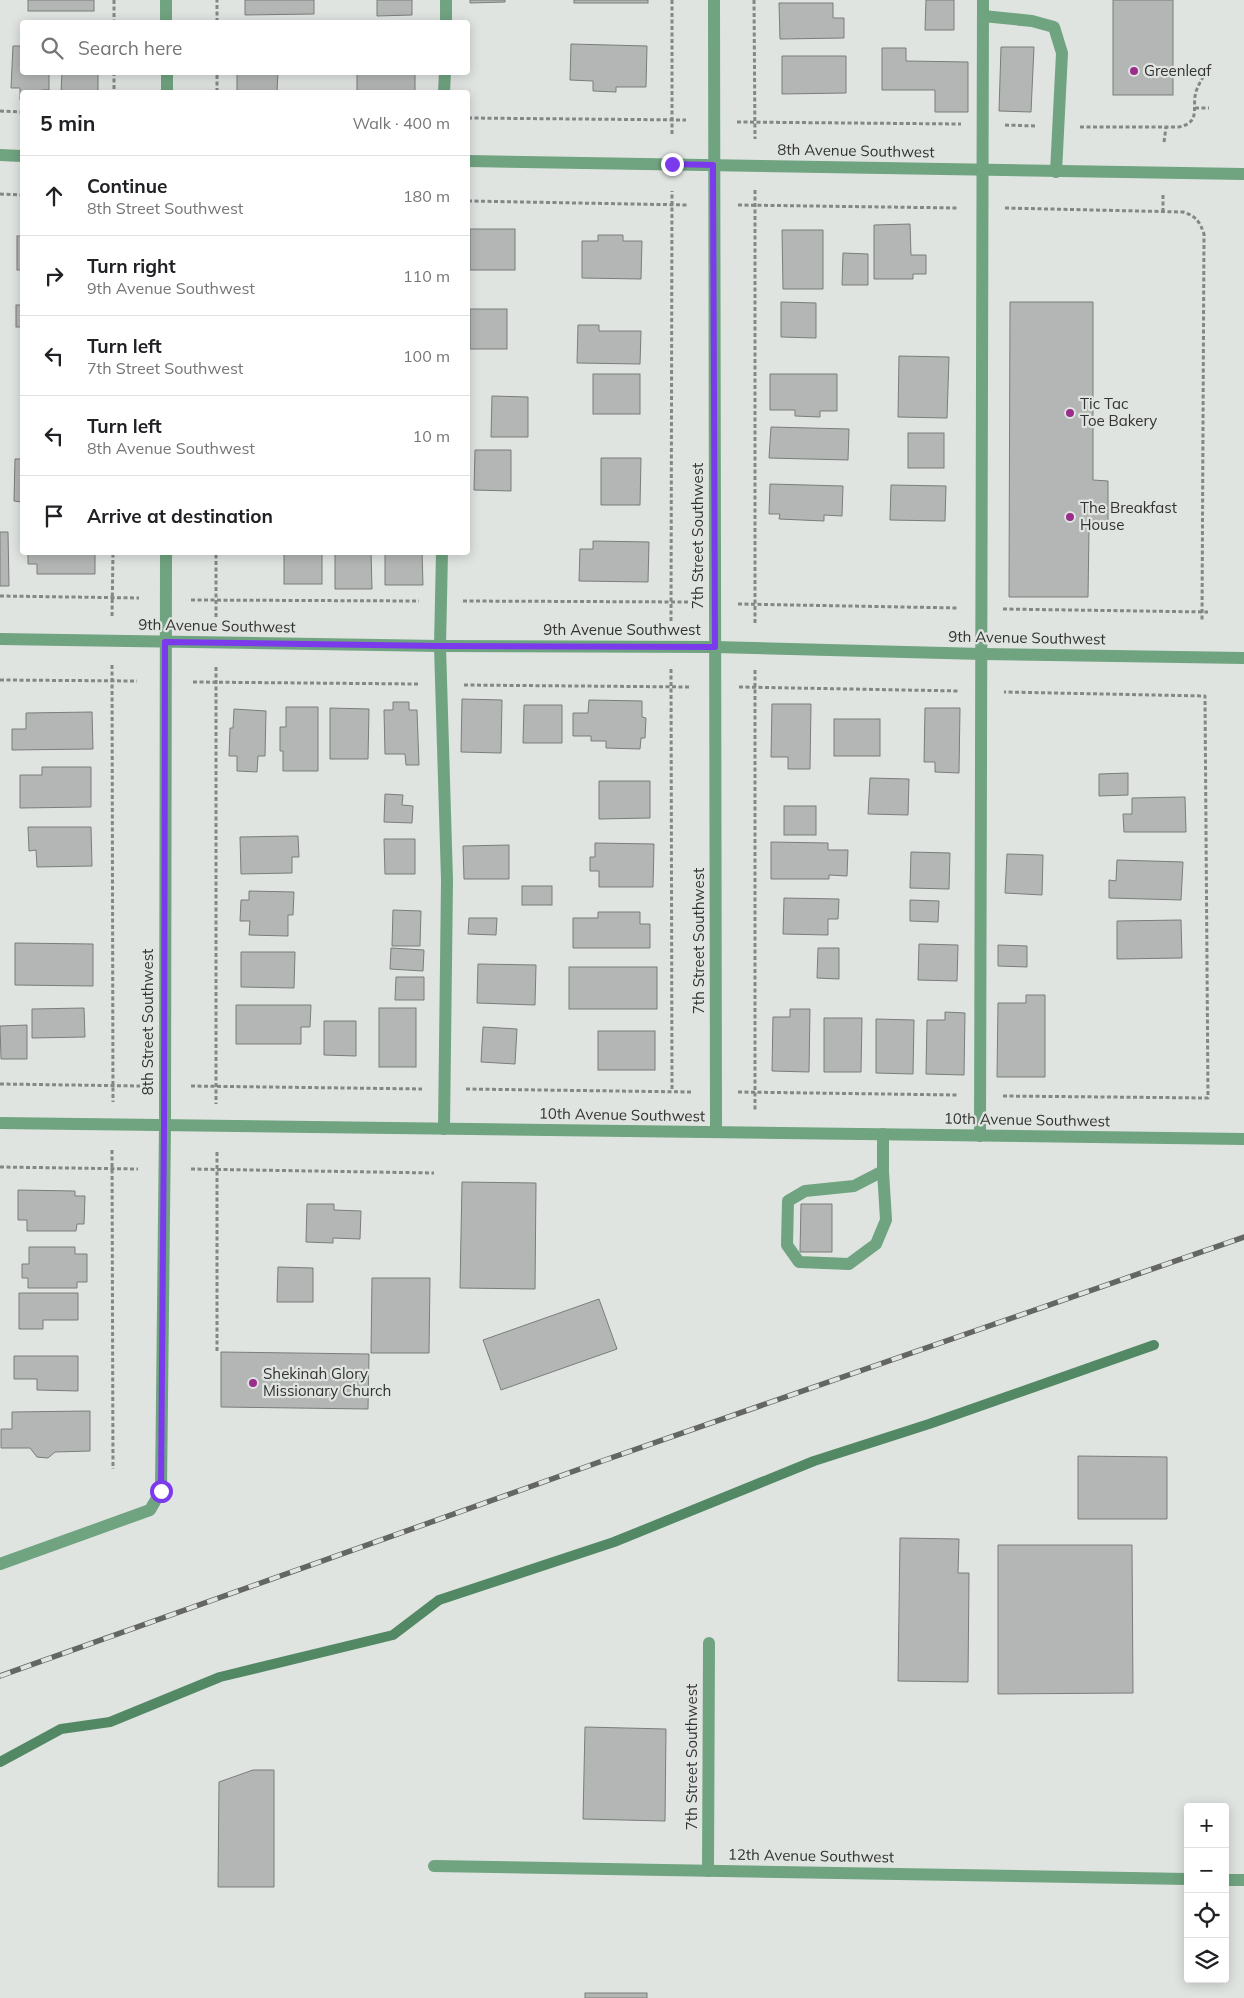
<!DOCTYPE html>
<meta charset="utf-8">
<style>
:root{--surface:#fff;--page:#f2f2f2;--text:#202124;--muted:#757577;--line:#e0e0e0}
body{margin:0;font-family:Mulish,sans-serif;background:var(--page);color:var(--text)}
.controls{position:absolute;right:15px;bottom:15px;display:grid;overflow:hidden;border-radius:5px;box-shadow:0 2px 12px #0003}
.controls button{width:45px;height:45px;display:grid;place-items:center;padding:0;border:0;border-bottom:1px solid var(--line);background:var(--surface);color:var(--text);font:25px sans-serif}
.stop{position:absolute;width:15px;height:15px;margin:-11px;border:4px solid #7c3aed;border-radius:50%;background:#fff}
.stop.end{background:#7c3aed;border-color:#fff;box-shadow:0 1px 5px #0008}
.list{margin:0;padding:0;list-style:none}
h2{display:flex;justify-content:space-between;align-items:center;height:65px;margin:0;padding:0 20px;font-size:21px}
h2 small{font-size:16px;font-weight:400;color:var(--muted)}
.list li{display:grid;grid-template-columns:32px 1fr auto;gap:15px;align-items:center;box-sizing:border-box;height:80px;padding:0 20px;border-top:1px solid var(--line)}
.list b{display:block;font-size:19px;white-space:nowrap}
.list p{margin:0;font-size:16px;white-space:nowrap;color:var(--muted)}
.list em{font-size:16px;font-style:normal;color:var(--muted)}
.icon{flex:none;width:28px;height:28px;fill:none;stroke:currentColor;stroke-width:2;stroke-linecap:round;stroke-linejoin:round}
.map{position:relative;flex:none;width:1244px;height:1998px;overflow:hidden}
.search{position:absolute;background:var(--surface);box-shadow:0 2px 12px #0003;left:20px;top:20px;width:450px;height:55px;display:flex;align-items:center;gap:12px;box-sizing:border-box;padding:0 18px;border-radius:5px;color:var(--muted);font-size:19px}
.panel{position:absolute;background:var(--surface);box-shadow:0 2px 12px #0003;left:20px;top:90px;width:450px;height:465px;border-radius:5px}
.map>svg:first-child{display:block}
.lines{fill:none;stroke-linecap:round;stroke-linejoin:round}
.stream{stroke:#538864;stroke-width:10}
.building{fill:#b3b6b4;stroke:#7a7d7b}
.path{stroke:#858785;stroke-width:3;stroke-dasharray:4 2.5;stroke-linecap:butt}
.minor{stroke:#70a380;stroke-width:12}
.rail-casing{stroke:#646664;stroke-width:5.5}
.rail{stroke:#e0e4e1;stroke-width:4;stroke-dasharray:11;stroke-linecap:butt}
.route{stroke:#7c3aed;stroke-width:6}
.poi-dot{fill:#9b2e8d;stroke:#e0e4e1;stroke-width:2}
.labels{text-anchor:middle;stroke-width:4.5;stroke-linejoin:round;paint-order:stroke}
.poi-label{font-size:15px;fill:#313231;stroke:#e0e4e1;text-anchor:start}
.street-label{font-size:15px;fill:#313231;stroke:#e0e4e1}
</style>
<div class="map">
<svg width="1244" height="1998" viewBox="0 0 1244 1998">
<rect width="100%" height="100%" fill="#e0e4e1"/>
<g class="lines">
<polyline class="stream" points="0,1762 61,1729 110,1722 220,1677 393,1635 439,1600 614,1542 814,1461 929,1424 1154,1345"/>
</g>
<g class="building">
<rect x="28" y="0" width="66" height="11"/>
<polygon points="245,0 314,0 314,14 245,15"/>
<polygon points="377,0 412,0 412,15 377,16"/>
<polygon points="470,0 505,0 505,2 470,3"/>
<rect x="574" y="0" width="74" height="3"/>
<polygon points="926,0 954,0 954,30 925,30"/>
<rect x="1113" y="0" width="60" height="95"/>
<polygon points="779,3 833,3 833,18 844,18 844,38 780,39"/>
<polygon points="571,44 647,46 646,87 616,87 616,92 593,91 593,81 570,80"/>
<polygon points="13,46 22,46 22,72 49,72 49,90 42,90 42,92 22,92 22,100 20,100 20,88 11,88"/>
<polygon points="1001,47 1034,47 1031,112 999,111"/>
<polygon points="882,48 906,48 906,61 968,62 968,112 935,112 935,90 882,90"/>
<polygon points="782,56 846,56 846,93 782,94"/>
<polygon points="62,72 98,72 98,92 61,92"/>
<polygon points="237,72 278,72 277,92 237,92"/>
<rect x="357" y="72" width="58" height="20"/>
<polygon points="910,224 911,255 926,255 926,274 913,274 913,279 874,279 874,225"/>
<rect x="470" y="229" width="45" height="41"/>
<polygon points="782,230 823,230 823,289 783,289"/>
<polygon points="598,235 623,235 623,241 642,241 641,279 582,278 582,241 598,241"/>
<rect x="17" y="236" width="5" height="34"/>
<polygon points="843,253 868,254 868,285 842,285"/>
<polygon points="781,302 816,303 816,338 781,337"/>
<polygon points="1010,302 1093,302 1093,480 1108,481 1108,530 1089,529 1088,597 1009,597"/>
<rect x="16" y="305" width="6" height="22"/>
<rect x="470" y="309" width="37" height="40"/>
<polygon points="578,325 599,325 599,331 641,331 640,364 577,363"/>
<polygon points="899,356 949,357 947,418 898,417"/>
<rect x="593" y="374" width="47" height="40"/>
<polygon points="770,374 837,374 837,411 820,411 820,417 795,416 795,410 770,410"/>
<polygon points="492,396 528,397 528,437 491,437"/>
<polygon points="771,427 849,429 848,460 769,458"/>
<rect x="908" y="433" width="36" height="35"/>
<polygon points="475,450 511,450 511,491 474,490"/>
<polygon points="601,458 641,458 640,505 601,505"/>
<polygon points="15,459 22,459 22,502 14,501"/>
<polygon points="770,484 843,486 842,516 824,515 824,521 779,519 780,514 769,514"/>
<polygon points="891,485 946,486 945,521 890,520"/>
<polygon points="0,532 8,532 9,586 0,586"/>
<polygon points="593,541 649,542 648,582 579,581 580,549 593,549"/>
<polygon points="28,552 95,552 95,574 37,574 37,564 28,564"/>
<rect x="284" y="552" width="38" height="32"/>
<polygon points="335,552 371,552 372,589 335,589"/>
<polygon points="385,552 422,552 423,585 385,585"/>
<polygon points="462,699 502,700 501,753 461,752"/>
<polygon points="589,700 642,701 642,717 646,718 645,738 641,738 640,749 606,748 606,741 591,741 591,736 573,736 573,713 588,713"/>
<polygon points="393,702 409,702 409,710 417,710 419,765 406,765 405,754 385,754 384,710 393,710"/>
<polygon points="772,704 811,704 810,769 788,769 788,757 771,757"/>
<polygon points="524,705 562,705 562,743 523,743"/>
<polygon points="286,707 318,707 318,771 283,771 283,751 280,751 280,727 286,727"/>
<polygon points="330,708 369,709 368,759 330,759"/>
<polygon points="925,708 960,708 959,773 935,772 935,762 924,762"/>
<polygon points="234,709 266,711 265,756 258,756 257,772 237,771 237,756 229,756 230,728 233,728"/>
<polygon points="92,712 93,749 12,750 12,729 26,729 26,713"/>
<rect x="834" y="719" width="46" height="37"/>
<polygon points="42,767 91,767 91,807 20,808 20,775 42,775"/>
<polygon points="1128,773 1128,795 1099,796 1099,774"/>
<polygon points="870,778 909,779 908,815 868,814"/>
<polygon points="599,781 650,781 650,818 599,819"/>
<polygon points="385,794 403,795 402,805 413,806 412,823 384,822"/>
<polygon points="1185,797 1186,832 1124,832 1123,814 1132,814 1132,798"/>
<rect x="784" y="806" width="32" height="29"/>
<polygon points="28,827 91,827 92,866 37,867 36,850 29,851"/>
<polygon points="298,836 299,857 292,857 292,873 241,874 240,837"/>
<polygon points="384,839 415,839 415,874 385,874"/>
<polygon points="771,842 828,843 828,850 848,850 847,876 829,875 829,879 771,879"/>
<polygon points="595,843 654,844 653,887 599,887 599,871 590,871 590,857 595,857"/>
<polygon points="509,845 509,879 464,879 463,846"/>
<polygon points="911,852 950,853 949,889 910,888"/>
<polygon points="1007,854 1043,855 1042,895 1005,893"/>
<polygon points="1117,860 1183,862 1181,900 1109,898 1109,880 1116,881"/>
<rect x="522" y="886" width="30" height="19"/>
<polygon points="249,891 294,892 293,915 288,915 288,936 249,935 250,921 240,921 241,900 249,900"/>
<polygon points="784,898 839,899 838,919 828,919 828,935 783,934"/>
<polygon points="910,900 939,901 938,922 910,921"/>
<polygon points="393,910 421,911 420,946 392,946"/>
<polygon points="598,912 640,912 640,924 650,924 650,948 573,948 573,918 598,918"/>
<polygon points="469,918 497,918 496,935 468,934"/>
<polygon points="1181,920 1182,958 1117,959 1117,921"/>
<polygon points="15,943 93,944 93,986 15,985"/>
<polygon points="919,944 958,945 957,981 918,980"/>
<polygon points="998,945 1027,946 1027,967 998,966"/>
<polygon points="391,948 424,950 423,971 390,969"/>
<polygon points="818,948 839,948 839,979 817,978"/>
<polygon points="241,952 295,952 294,988 241,987"/>
<polygon points="478,964 536,965 535,1005 477,1003"/>
<rect x="569" y="967" width="88" height="42"/>
<polygon points="396,977 424,977 424,1000 395,1000"/>
<polygon points="1026,995 1045,995 1045,1077 997,1077 998,1003 1026,1003"/>
<polygon points="236,1005 311,1005 310,1027 301,1027 301,1044 236,1044"/>
<polygon points="84,1008 85,1037 32,1038 32,1009"/>
<rect x="379" y="1008" width="37" height="59"/>
<polygon points="790,1009 810,1009 809,1072 772,1071 773,1017 790,1017"/>
<polygon points="945,1012 965,1013 964,1075 926,1074 927,1020 945,1020"/>
<polygon points="824,1018 862,1018 861,1072 824,1072"/>
<polygon points="876,1019 914,1020 913,1074 876,1073"/>
<polygon points="324,1021 356,1021 356,1056 324,1055"/>
<polygon points="27,1025 27,1059 1,1059 0,1026"/>
<polygon points="483,1027 517,1029 515,1064 481,1062"/>
<rect x="598" y="1031" width="57" height="39"/>
<polygon points="462,1182 536,1183 535,1289 460,1288"/>
<polygon points="18,1190 75,1191 75,1196 85,1196 84,1224 77,1224 76,1231 27,1231 27,1220 18,1220"/>
<polygon points="307,1204 334,1204 334,1210 361,1211 360,1239 333,1238 333,1243 306,1242"/>
<polygon points="801,1204 832,1204 832,1252 800,1252"/>
<polygon points="29,1247 75,1247 75,1254 87,1254 87,1282 77,1282 77,1288 28,1288 28,1278 22,1278 22,1264 29,1264"/>
<polygon points="278,1267 313,1268 313,1302 277,1302"/>
<polygon points="372,1278 430,1278 429,1353 371,1353"/>
<polygon points="19,1293 78,1293 78,1320 43,1320 43,1329 19,1329"/>
<polygon points="599,1299 617,1349 501,1390 483,1340"/>
<polygon points="221,1352 369,1354 368,1409 221,1407"/>
<polygon points="14,1356 78,1356 78,1391 37,1390 37,1379 14,1379"/>
<polygon points="90,1411 90,1451 55,1452 48,1458 37,1457 30,1448 1,1448 1,1429 12,1429 12,1412"/>
<polygon points="1078,1456 1167,1457 1167,1519 1078,1519"/>
<polygon points="900,1538 959,1539 958,1573 969,1573 968,1682 898,1681"/>
<polygon points="998,1545 1132,1545 1133,1693 998,1694"/>
<polygon points="585,1727 666,1729 665,1821 583,1819"/>
<polygon points="253,1770 274,1770 274,1887 218,1887 219,1782"/>
<rect x="585" y="1993" width="62" height="5"/>
</g>
<g class="lines">
<g class="path">
<polyline points="114,0 114,22"/>
<polyline points="672,0 672,134"/>
<polyline points="754,0 755,139"/>
<polyline points="217,22 217,0"/>
<polyline points="114,72 114,92"/>
<polyline points="217,92 217,72"/>
<polyline points="1195,108 1209,108"/>
<polyline points="0,111 22,112"/>
<polyline points="468,118 686,120"/>
<polyline points="737,122 961,124"/>
<polyline points="1005,125 1036,126"/>
<path d="M1080,127h99c24,-5 11,-22 18,-38 3,-8 9,-15 12,-25"/>
<polyline points="1164,142 1166,127"/>
<polyline points="0,194 22,195"/>
<polyline points="1163,195 1163,211"/>
<polyline points="468,201 688,205"/>
<polyline points="738,205 959,208"/>
<path d="M1005,208l178,4c13,4 17,10 21,22l-2,386"/>
<polyline points="0,596 139,598"/>
<polyline points="191,600 419,601"/>
<polyline points="463,601 690,602"/>
<polyline points="738,604 959,608"/>
<polyline points="1003,609 1208,612"/>
<polyline points="112,616 113,552"/>
<polyline points="216,617 216,552"/>
<polyline points="671,621 672,191"/>
<polyline points="755,623 755,188"/>
<polyline points="112,665 113,1102"/>
<polyline points="216,667 216,1104"/>
<polyline points="671,669 672,1091"/>
<polyline points="755,670 755,1111"/>
<polyline points="0,680 137,681"/>
<polyline points="193,682 418,684"/>
<polyline points="464,685 691,687"/>
<polyline points="739,687 960,691"/>
<polyline points="0,1084 140,1086"/>
<polyline points="191,1086 422,1089"/>
<polyline points="466,1089 691,1092"/>
<polyline points="738,1092 957,1095"/>
<polyline points="1003,1096 1208,1098 1205,696 1004,692"/>
<polyline points="112,1150 113,1469"/>
<polyline points="217,1152 217,1353"/>
<polyline points="0,1167 138,1169"/>
<polyline points="191,1169 434,1173"/>
</g>
<g class="minor">
<polyline points="166,0 166,22"/>
<polyline points="714,0 716,1132"/>
<polyline points="983,16 1032,21 1054,27 1062,53 1056,172"/>
<polyline points="446,22 446,0"/>
<polyline points="167,72 167,92"/>
<polyline points="444,92 445,72"/>
<polyline points="0,155 22,156"/>
<polyline points="468,161 1244,174"/>
<polyline points="442,552 440,646 447,880 444,1129"/>
<polyline points="0,639 440,646 715,647 982,654 1244,658"/>
<polyline points="0,1123 1244,1139"/>
<polyline points="980,1136 983,0"/>
<polyline points="883,1171 886,1220 876,1244 849,1264 799,1262 787,1245 788,1201 805,1191 854,1186 883,1171 883,1134"/>
<polyline points="0,1564 150,1510 161,1491 165,1125 166,552"/>
<polyline points="434,1866 1188,1879"/>
<polyline points="708,1871 709,1643"/>
<polyline points="1225,1880 1244,1880"/>
</g>
<defs>
<polyline id="rail" points="0,1676 605,1460 1244,1237"/>
</defs>
<use href="#rail" class="rail-casing"/>
<use href="#rail" class="rail"/>
</g>
<g class="lines">
<polyline class="route" points="161,1491 164,1125 165,642 440,646 715,647 713,165 672,164"/>
</g>
<g class="poi-dot">
<circle cx="1134" cy="71" r="5"/>
<circle cx="1070" cy="413" r="5"/>
<circle cx="1070" cy="517" r="5"/>
<circle cx="253" cy="1383" r="5"/>
</g>
<g class="labels">
<g class="poi-label">
<text x="1144" y="76">Greenleaf</text>
<text x="1080" y="409">Tic Tac<tspan x="1080" dy="17">Toe Bakery</tspan></text>
<text x="1080" y="513">The Breakfast<tspan x="1080" dy="17">House</tspan></text>
<text x="263" y="1379">Shekinah Glory<tspan x="263" dy="17">Missionary Church</tspan></text>
</g>
<g class="street-label">
<text transform="translate(856 151) rotate(1)" y="5">8th Avenue Southwest</text>
<text transform="translate(698 536) rotate(-90)" y="5">7th Street Southwest</text>
<text transform="translate(217 626) rotate(1)" y="5">9th Avenue Southwest</text>
<text x="622" y="635">9th Avenue Southwest</text>
<text transform="translate(1027 638) rotate(1)" y="5">9th Avenue Southwest</text>
<text transform="translate(699 941) rotate(-90)" y="5">7th Street Southwest</text>
<text transform="translate(148 1022) rotate(-90)" y="5">8th Street Southwest</text>
<text transform="translate(622 1115) rotate(1)" y="5">10th Avenue Southwest</text>
<text transform="translate(1027 1120) rotate(1)" y="5">10th Avenue Southwest</text>
<text transform="translate(692 1757) rotate(-90)" y="5">7th Street Southwest</text>
<text transform="translate(811 1856) rotate(1)" y="5">12th Avenue Southwest</text>
</g>
</g>
</svg>
<div class="controls">
<button>+</button>
<button>−</button>
<button><svg class="icon" aria-label="locate" viewBox="0 0 24 24"><circle cx="12" cy="12" r="6"/><path d="M12 2v4M12 18v4M2 12h4M18 12h4"/></svg></button>
<button><svg class="icon" aria-label="layers" viewBox="0 0 24 24"><path d="M12 4l9 5-9 5-9-5zM3 14l9 5 9-5"/></svg></button>
</div>
<div class="stop" style="left:161px;top:1491px"></div>
<div class="stop end" style="left:672px;top:164px"></div>
<div class="search"><svg class="icon" aria-label="search" viewBox="0 0 24 24"><circle cx="10" cy="10" r="6"/><path d="M15 15l6 6"/></svg>Search here</div>
<section class="panel">
<h2>5 min<small>Walk · 400 m</small></h2>
<ul class="list">
<li><svg class="icon" aria-label="ahead" viewBox="0 0 24 24"><path d="M12 20V5M6 11l6-6 6 6"/></svg><div><b>Continue</b><p>8th Street Southwest</p></div><em>180 m</em></li>
<li><svg class="icon" aria-label="right" viewBox="0 0 24 24"><path d="M7 20v-9h11M14 6l5 5-5 5"/></svg><div><b>Turn right</b><p>9th Avenue Southwest</p></div><em>110 m</em></li>
<li><svg class="icon" aria-label="left" viewBox="0 0 24 24"><path d="M17 20v-9H6M10 6l-5 5 5 5"/></svg><div><b>Turn left</b><p>7th Street Southwest</p></div><em>100 m</em></li>
<li><svg class="icon" aria-label="left" viewBox="0 0 24 24"><path d="M17 20v-9H6M10 6l-5 5 5 5"/></svg><div><b>Turn left</b><p>8th Avenue Southwest</p></div><em>10 m</em></li>
<li><svg class="icon" aria-label="arrive" viewBox="0 0 24 24"><path d="M6 21V4h12l-3 4 3 4H6"/></svg><div><b>Arrive at destination</b></div></li>
</ul>
</section>
</div>
